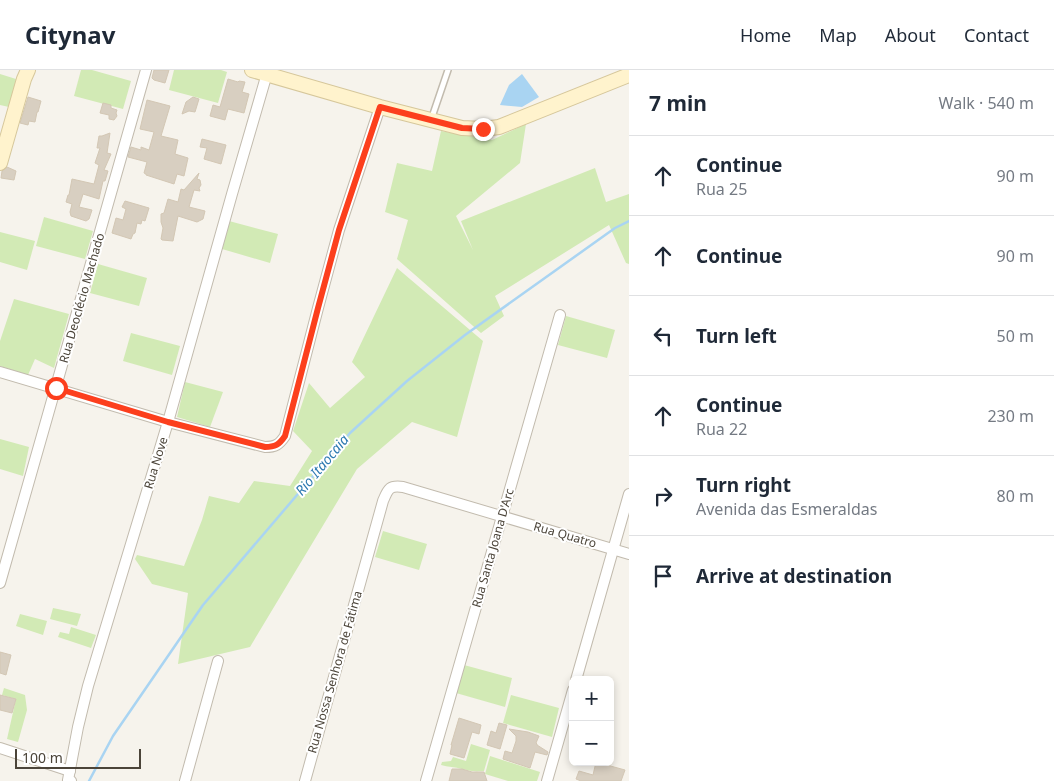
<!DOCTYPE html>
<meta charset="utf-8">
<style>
:root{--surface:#fff;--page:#f6f6f7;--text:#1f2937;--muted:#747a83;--line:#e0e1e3}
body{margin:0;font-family:"Noto Sans",sans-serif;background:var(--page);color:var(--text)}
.controls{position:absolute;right:15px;bottom:15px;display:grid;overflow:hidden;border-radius:8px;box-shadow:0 2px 8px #0003}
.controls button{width:45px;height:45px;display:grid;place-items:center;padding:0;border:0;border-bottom:1px solid var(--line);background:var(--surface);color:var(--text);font:25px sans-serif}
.scale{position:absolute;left:15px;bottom:12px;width:126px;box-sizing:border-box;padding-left:5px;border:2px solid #4b4439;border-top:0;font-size:14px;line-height:18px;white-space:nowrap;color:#4b4439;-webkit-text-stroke:4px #fff;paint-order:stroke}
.stop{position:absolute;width:15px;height:15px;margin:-11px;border:4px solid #fc3f1d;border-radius:50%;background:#fff}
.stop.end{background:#fc3f1d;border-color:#fff;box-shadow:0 1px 5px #0008}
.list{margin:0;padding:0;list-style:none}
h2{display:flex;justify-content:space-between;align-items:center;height:65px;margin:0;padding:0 20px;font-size:21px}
h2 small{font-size:16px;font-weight:400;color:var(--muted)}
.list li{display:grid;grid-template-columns:32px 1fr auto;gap:15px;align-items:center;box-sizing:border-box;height:80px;padding:0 20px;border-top:1px solid var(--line)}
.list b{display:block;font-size:19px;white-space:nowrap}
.list p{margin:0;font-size:16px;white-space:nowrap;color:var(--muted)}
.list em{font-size:16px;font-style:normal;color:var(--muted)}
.icon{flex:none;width:28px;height:28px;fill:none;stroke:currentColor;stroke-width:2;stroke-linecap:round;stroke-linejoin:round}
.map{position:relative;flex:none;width:629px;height:711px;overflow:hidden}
header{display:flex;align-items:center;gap:30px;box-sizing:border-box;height:70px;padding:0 25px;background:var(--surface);border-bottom:1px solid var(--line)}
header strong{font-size:24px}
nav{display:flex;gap:28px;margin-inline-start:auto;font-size:18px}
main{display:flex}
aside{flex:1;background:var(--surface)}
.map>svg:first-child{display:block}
.green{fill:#d2eab5}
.water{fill:#a9d4f2}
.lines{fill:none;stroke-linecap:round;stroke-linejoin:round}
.stream{stroke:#a9d4f2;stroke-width:2.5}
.building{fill:#d8cfc1;stroke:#d3c7b4}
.lane-casing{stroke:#c2bbae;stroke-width:8}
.street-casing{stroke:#c2bbae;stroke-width:12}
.secondary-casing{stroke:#d6c79b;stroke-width:16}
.lane{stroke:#fff;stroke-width:5}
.street{stroke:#fff;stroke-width:10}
.secondary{stroke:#fff3cd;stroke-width:14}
.route{stroke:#fc3f1d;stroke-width:6}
.labels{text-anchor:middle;stroke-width:4;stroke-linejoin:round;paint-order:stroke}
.street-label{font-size:12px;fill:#4b4439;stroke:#fff}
.water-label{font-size:14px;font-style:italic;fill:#2e7ab2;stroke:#fff}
</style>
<header>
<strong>Citynav</strong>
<nav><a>Home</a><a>Map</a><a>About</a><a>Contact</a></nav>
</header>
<main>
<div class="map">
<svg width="629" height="711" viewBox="0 0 629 711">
<rect width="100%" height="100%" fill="#f6f3ec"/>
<g class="green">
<polygon points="81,0 92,0 131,11 123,39 74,26"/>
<polygon points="174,0 221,0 227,2 218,33 169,20"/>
<polygon points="0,4 16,9 9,37 0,35"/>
<polygon points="526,54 520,93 456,146 473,180 461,151 595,98 606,132 629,124 629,194 626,193 609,155 495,226 504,246 481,263 397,189 408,150 385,142 397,93 432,101 441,61 492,70"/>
<polygon points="44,147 93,161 85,189 36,176"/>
<polygon points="229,151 278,164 270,193 222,179"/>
<polygon points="0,162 35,171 27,200 0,192"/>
<polygon points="98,194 147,208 139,236 90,223"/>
<polygon points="397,198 483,271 457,367 412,352 357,399 250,577 178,594 188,523 152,514 135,489 137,485 184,496 202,450 209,426 239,433 254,411 290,416 312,381 293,361 309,313 330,338 365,307 352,292"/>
<polygon points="14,229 69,244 54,298 35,289 28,305 0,296 0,271"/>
<polygon points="566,246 615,260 607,288 558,275"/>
<polygon points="131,263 180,276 172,305 123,291"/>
<polygon points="185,312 223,322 210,357 177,347"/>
<polygon points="0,369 29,377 23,406 0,399"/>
<polygon points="383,461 427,474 419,500 375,487"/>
<polygon points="53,538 81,544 77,556 50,549"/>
<polygon points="20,544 47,551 43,565 16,556"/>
<polygon points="71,557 96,565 91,578 58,567 60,562 69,564"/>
<polygon points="464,595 512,608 505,637 456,623"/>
<polygon points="4,618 25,625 27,640 18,672 7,669 16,629 2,625"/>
<polygon points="511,625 559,638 552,667 503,653"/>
<path d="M471,674l19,6 -6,21c-11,1 -12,0 -22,-2 -7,-2 -14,-2 -21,-4l1,-3 9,-1 2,-4 13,4z"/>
<polygon points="490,686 540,702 537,711 508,711 485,704"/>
</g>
<polygon class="water" points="522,4 539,27 522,37 500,35 509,15"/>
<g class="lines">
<polyline class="stream" points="89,711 113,666 203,535 350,363 407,311 465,265 615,158 629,151"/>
</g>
<g class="building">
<polygon points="154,0 169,0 165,13 154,10 152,8"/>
<polygon points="228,9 238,12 239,11 245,12 242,22 249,24 244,43 228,39 225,50 210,46 213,35 220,37"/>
<polygon points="28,27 41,31 38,42 37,42 35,52 29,51 28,55 20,53"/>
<polygon points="193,27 199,29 195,42 189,41 182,44 186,32"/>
<polygon points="147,30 170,36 161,66 178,70 175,84 188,88 184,106 177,104 174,114 146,105 146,104 144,103 147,92 128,87 131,77 141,80 141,77 149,80 154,62 140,59"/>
<polygon points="103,33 111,35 111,38 117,40 116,43 117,46 114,50 109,49 109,45 100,43"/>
<polygon points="110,63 107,83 111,84 104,100 108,101 105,111 103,111 99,129 83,124 79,137 92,140 89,149 86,151 71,146 70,142 72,134 66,132 68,125 69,125 72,109 94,114 99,95 95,93 100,78 97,78 99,66 102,66"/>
<polygon points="202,69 226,75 221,94 204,89 207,78 200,77"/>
<polygon points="7,97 16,101 14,110 1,108 2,101"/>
<polygon points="199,103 197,109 200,110 201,115 199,118 200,121 194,120 189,137 205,141 203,149 197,152 178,146 173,171 162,170 161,169 163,158 161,152 161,144 164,143 168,129 178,132 181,119 184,120"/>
<polygon points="125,131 149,138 145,151 142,150 141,154 137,153 135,163 133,164 131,169 112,163 116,148 123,150 126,139 122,137"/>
<polygon points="0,582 11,585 6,605 0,603"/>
<polygon points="0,625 16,629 12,643 0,640"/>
<polygon points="459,648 481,655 479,664 472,662 464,688 450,684 452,675 451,675"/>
<polygon points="499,653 507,655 500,679 487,675 491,661 496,663"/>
<polygon points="509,659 528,662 539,666 536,673 537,674 537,675 548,682 547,685 535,682 530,698 503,689 505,681 512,683 516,671 516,666"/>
<polygon points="596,692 625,700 621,711 581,711 576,709 579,701 593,705"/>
<polygon points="452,699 462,699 472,702 484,702 487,711 449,711"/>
</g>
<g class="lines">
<defs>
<polyline id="lane" points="431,50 448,0"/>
<g id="street">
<path d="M0,302l168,50 97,25c10,0 14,-2 20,-11l33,-128 21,-78 41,-123"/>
<polyline points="0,513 146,0"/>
<polyline points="576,610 629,424"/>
<polyline points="0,678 70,701"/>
<polyline points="71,711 68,710 78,657 88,616 168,352 232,124 268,0"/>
<polyline points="185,711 218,591"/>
<path d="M305,711l78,-280c5,-12 6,-16 20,-14l226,67"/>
<polyline points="426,711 560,245"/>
<polyline points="547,711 573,620"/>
</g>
<g id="secondary">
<polyline points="252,0 380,37 462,58 483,59 499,57 629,5"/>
<polyline points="0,93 24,9 28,0"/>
</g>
</defs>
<use href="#lane" class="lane-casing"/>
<use href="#street" class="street-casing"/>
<use href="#secondary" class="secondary-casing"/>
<use href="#lane" class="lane"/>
<use href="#street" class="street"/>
<use href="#secondary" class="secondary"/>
</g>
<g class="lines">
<path class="route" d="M56,318l112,34 97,25c10,0 14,-2 20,-11l33,-128 21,-78 41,-123 82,21 21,1"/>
</g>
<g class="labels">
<g class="street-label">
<text transform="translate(82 228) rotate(-74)" y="4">Rua Deoclécio Machado</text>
<text transform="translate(156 393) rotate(-73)" y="4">Rua Nove</text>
<text transform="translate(565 465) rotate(16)" y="4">Rua Quatro</text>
<text transform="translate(493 478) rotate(-74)" y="4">Rua Santa Joana D'Arc</text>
<text transform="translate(335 602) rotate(-74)" y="4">Rua Nossa Senhora de Fátima</text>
</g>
<g class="water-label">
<text transform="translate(322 395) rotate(-50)" y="5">Rio Itaocaia</text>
</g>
</g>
</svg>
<div class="controls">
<button>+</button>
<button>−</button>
</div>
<div class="scale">100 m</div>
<div class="stop" style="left:56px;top:318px"></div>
<div class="stop end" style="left:483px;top:59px"></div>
</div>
<aside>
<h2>7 min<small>Walk · 540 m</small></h2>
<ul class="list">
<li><svg class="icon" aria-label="ahead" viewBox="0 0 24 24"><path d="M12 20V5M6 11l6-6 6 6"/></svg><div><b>Continue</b><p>Rua 25</p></div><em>90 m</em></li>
<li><svg class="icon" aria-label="ahead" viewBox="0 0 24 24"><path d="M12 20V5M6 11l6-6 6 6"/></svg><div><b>Continue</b></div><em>90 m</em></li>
<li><svg class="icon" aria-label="left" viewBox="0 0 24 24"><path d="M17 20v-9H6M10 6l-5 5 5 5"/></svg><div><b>Turn left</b></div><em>50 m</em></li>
<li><svg class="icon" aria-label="ahead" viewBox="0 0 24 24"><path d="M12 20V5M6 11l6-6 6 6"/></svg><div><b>Continue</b><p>Rua 22</p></div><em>230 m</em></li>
<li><svg class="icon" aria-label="right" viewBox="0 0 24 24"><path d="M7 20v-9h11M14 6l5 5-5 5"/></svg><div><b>Turn right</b><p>Avenida das Esmeraldas</p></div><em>80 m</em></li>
<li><svg class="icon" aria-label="arrive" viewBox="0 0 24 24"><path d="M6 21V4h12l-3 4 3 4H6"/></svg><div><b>Arrive at destination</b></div></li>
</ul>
</aside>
</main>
